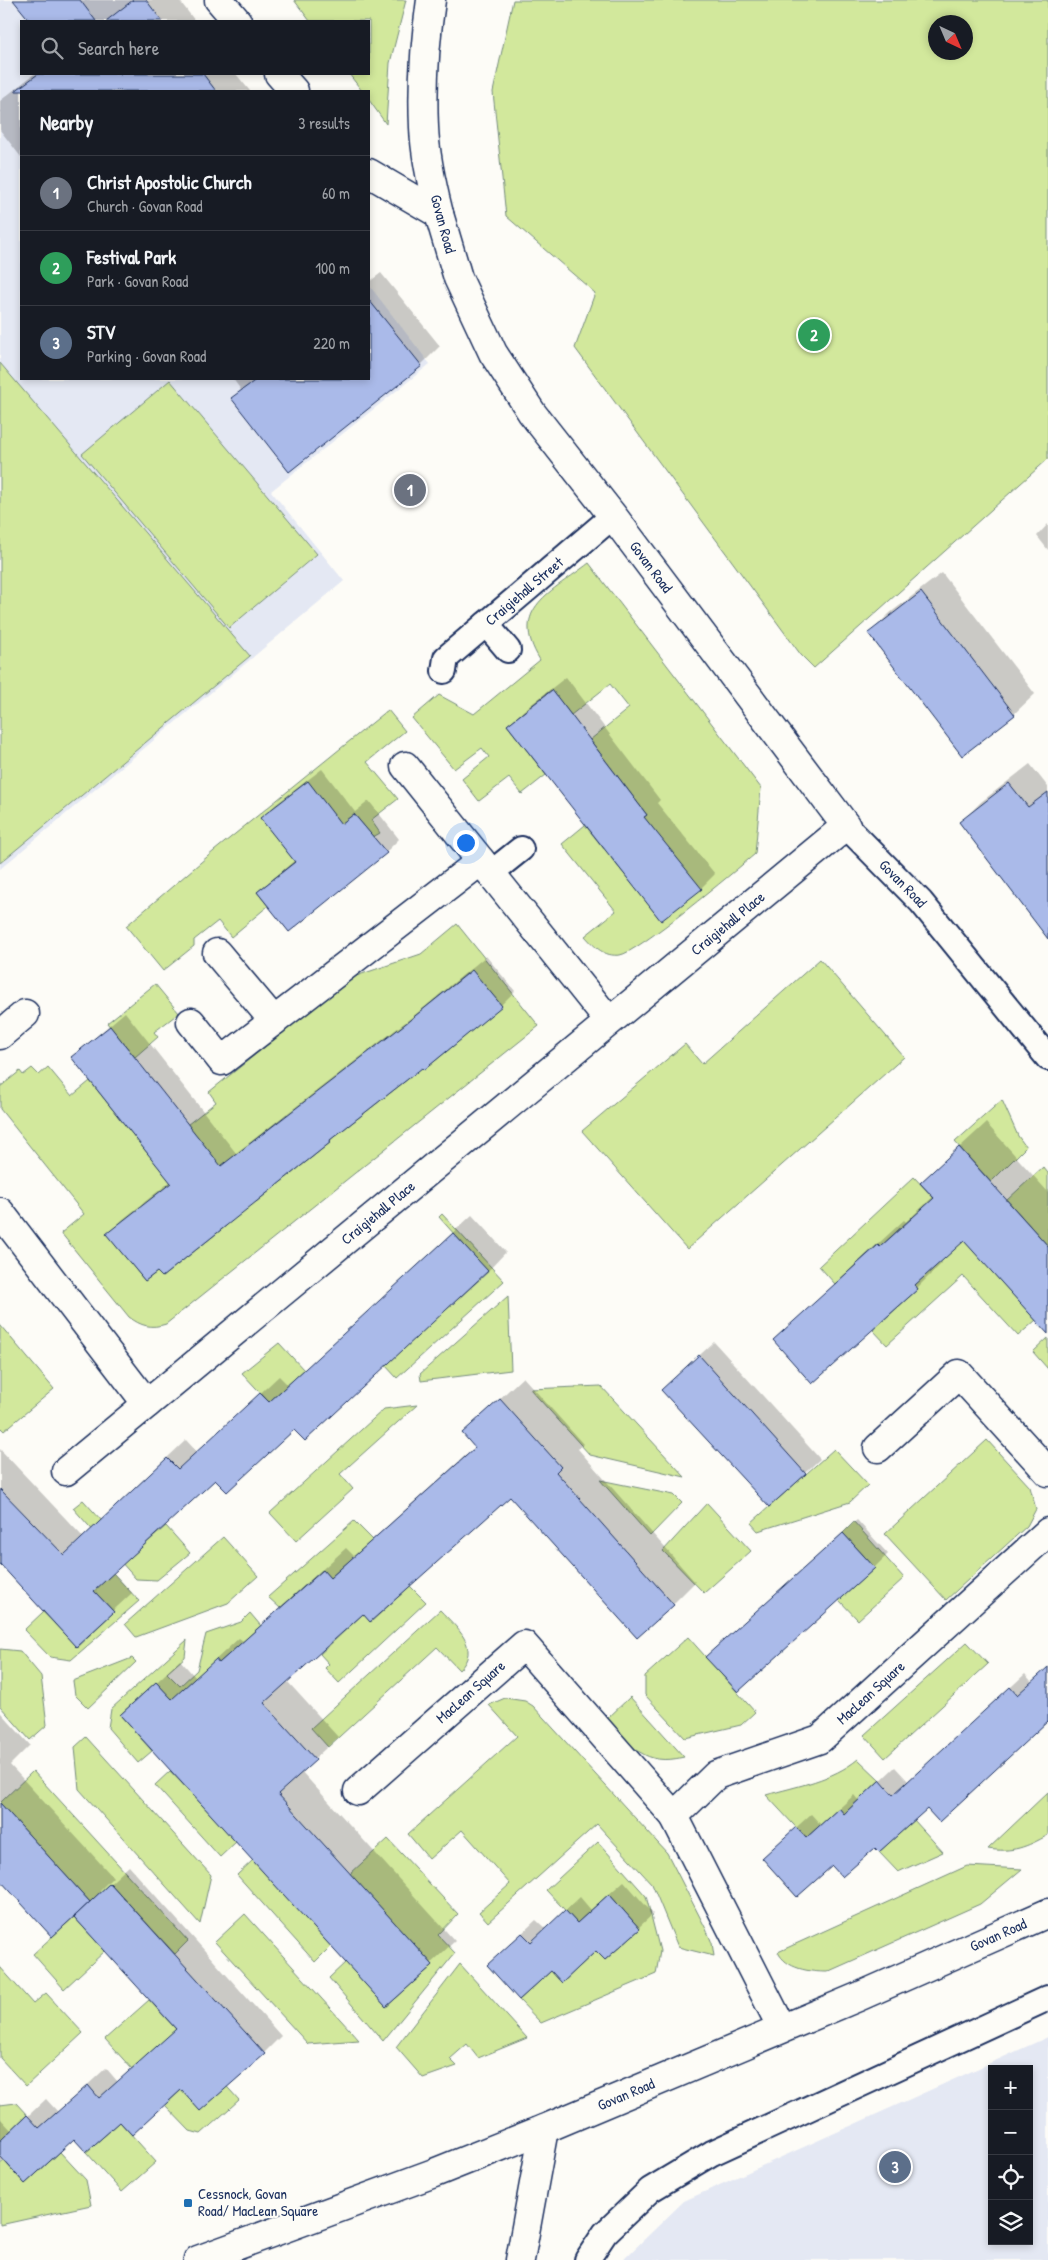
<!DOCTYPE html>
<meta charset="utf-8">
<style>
:root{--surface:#171b24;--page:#20242c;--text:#f1f3f6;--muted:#9ea1a6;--line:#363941;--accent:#1f6fb2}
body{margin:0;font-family:"Patrick Hand",sans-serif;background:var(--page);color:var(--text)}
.controls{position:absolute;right:15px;bottom:15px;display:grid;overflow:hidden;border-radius:0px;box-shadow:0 2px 8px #0003}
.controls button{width:45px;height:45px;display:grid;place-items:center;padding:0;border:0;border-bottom:1px solid var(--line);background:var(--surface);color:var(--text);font:25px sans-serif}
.compass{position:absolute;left:928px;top:15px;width:45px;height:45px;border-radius:50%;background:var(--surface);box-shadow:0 2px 8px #0003;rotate:136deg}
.you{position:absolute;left:465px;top:842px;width:18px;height:18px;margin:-12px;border:4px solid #fff;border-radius:50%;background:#1a73e8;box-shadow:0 0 0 8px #1a73e833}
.badge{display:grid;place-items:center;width:32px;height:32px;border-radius:50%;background:var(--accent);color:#fff;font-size:16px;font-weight:700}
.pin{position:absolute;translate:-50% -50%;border:2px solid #fff;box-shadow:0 1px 5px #0006}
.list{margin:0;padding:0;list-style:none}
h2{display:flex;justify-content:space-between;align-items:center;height:65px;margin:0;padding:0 20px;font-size:21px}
h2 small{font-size:16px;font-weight:400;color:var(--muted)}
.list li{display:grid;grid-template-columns:32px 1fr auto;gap:15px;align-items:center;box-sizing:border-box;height:75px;padding:0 20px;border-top:1px solid var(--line)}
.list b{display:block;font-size:19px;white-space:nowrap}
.list p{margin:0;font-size:16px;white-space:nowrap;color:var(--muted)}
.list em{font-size:16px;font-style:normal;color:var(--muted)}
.icon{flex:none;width:28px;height:28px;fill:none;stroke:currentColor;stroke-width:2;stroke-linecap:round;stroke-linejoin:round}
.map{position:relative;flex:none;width:1048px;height:2260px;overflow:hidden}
.search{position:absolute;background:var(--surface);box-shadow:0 2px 8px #0003;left:20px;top:20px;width:350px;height:55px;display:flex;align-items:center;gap:12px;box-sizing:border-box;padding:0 18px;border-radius:0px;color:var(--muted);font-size:19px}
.panel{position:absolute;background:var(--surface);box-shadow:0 2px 8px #0003;left:20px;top:90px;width:350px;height:290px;border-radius:0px}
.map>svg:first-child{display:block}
.built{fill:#e4e8f3;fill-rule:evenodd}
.green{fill:#d2e89c;stroke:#768c7d;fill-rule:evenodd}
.shadow{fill:#0003}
.building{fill:#aabae9;stroke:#1b2f5e}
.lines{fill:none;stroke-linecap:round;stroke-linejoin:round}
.service-casing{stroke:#1b2f5e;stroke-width:28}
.minor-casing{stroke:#1b2f5e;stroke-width:31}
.tertiary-casing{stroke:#1b2f5e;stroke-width:31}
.service{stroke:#fdfcf7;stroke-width:24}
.minor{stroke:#fdfcf7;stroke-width:28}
.tertiary{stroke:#fdfcf7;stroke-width:28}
.poi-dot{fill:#1f6fb2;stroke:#fdfcf7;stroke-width:2}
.labels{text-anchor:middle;stroke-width:4.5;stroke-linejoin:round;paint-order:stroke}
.street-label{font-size:15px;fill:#1b2f5e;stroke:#fdfcf7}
.poi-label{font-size:15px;fill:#1b2f5e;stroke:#fdfcf7;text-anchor:start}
</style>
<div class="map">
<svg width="1048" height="2260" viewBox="0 0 1048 2260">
<rect width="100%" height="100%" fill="#fdfcf7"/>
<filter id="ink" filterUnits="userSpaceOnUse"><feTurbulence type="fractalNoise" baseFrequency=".02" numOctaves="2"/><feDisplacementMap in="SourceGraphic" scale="10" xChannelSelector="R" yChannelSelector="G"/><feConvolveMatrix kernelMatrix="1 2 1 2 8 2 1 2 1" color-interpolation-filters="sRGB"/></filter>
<g filter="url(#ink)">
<g class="built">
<polygon points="0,0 146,0 162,21 21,21 21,74 204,74 217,91 21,91 21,379 369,379 369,285 430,364 271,491 344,581 0,869"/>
<path d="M1048,2037v223h-425l61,-59zM992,2069h37v172h-37z"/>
</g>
<g class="green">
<polygon points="294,0 406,0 390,63 386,124 369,100 369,91 362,91 349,74 369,74 369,21 310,21"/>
<path d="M513,0h535v459l-234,209 -13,-13 -226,-307 20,-55 -89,-77 -13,-124zM936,22h30v30h-30z"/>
<polygon points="0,363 250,656 0,863"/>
<polygon points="170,380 317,554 229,628 82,454"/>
<path d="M589,563l172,225 -6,66c-20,17 -118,99 -135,101 -16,2 -25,-8 -35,-19l31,-25 -54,-67 23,-19 19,24 43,-34 -57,-75 39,-32 -19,-24 -39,31 -20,-25 -44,35 39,50 -24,19 -13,-16 -30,23 -17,-22 27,-22 -7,-9 -28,21 -42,-51 27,-23 35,19 66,-54c-32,-52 12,-68 49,-97zM650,825l12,95 -51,-62z"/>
<polygon points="388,710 405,731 367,762 398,799 371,820 380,833 373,837 354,814 257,892 268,906 231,937 218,921 194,940 194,946 163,971 126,926 214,851"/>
<path d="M457,924l82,102 -373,298c-15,5 -25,2 -37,-7l-68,-84 23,-19 -84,-105v-22l20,-16 3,4 9,-7 7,7 9,-8 24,29 18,-15 59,74 67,-53 -7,-10 141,-114 71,-24zM471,970l30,36 -77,64 -23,-29 6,-18zM381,1043l27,36 -64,50 -28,-35zM308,1112l23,30 -75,60 -31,-38 62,-50 8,9zM226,1226l-64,51 -5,-5 -12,9 -38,-47z"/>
<polygon points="820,959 904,1057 687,1249 582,1131 685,1044 702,1064"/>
<polygon points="155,984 179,1013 154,1032 158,1037 135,1057 107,1023"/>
<polygon points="1002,1100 1018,1136 1026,1147 991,1182 955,1142"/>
<polygon points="1043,1167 1048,1173 1048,1246 1007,1200"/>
<polygon points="914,1177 951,1217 929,1236 912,1217 880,1247 877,1245 835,1284 819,1266"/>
<polygon points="442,1214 504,1281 397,1378 385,1365 488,1272 439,1217"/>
<polygon points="958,1226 995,1275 1036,1320 1018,1336 963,1276 887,1345 873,1330 918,1289 915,1285"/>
<polygon points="508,1296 511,1370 421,1381 420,1374"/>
<polygon points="0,1325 54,1389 4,1431 0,1427"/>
<polygon points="1048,1338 1048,1369 1033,1352"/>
<polygon points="279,1343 304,1370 269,1402 242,1373"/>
<polygon points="601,1386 685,1477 590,1455 530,1389"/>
<polygon points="417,1405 340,1474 353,1489 296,1541 270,1513 384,1409"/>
<polygon points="987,1440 1030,1487 1036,1509 1027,1526 946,1600 885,1534"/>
<polygon points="834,1449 868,1485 850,1502 758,1531 751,1523"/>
<polygon points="600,1480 674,1495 682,1503 650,1536"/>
<polygon points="83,1500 133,1555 166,1526 190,1553 157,1580 136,1579 73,1508"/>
<polygon points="707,1503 751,1551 704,1593 663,1551"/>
<polygon points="354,1521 373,1540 330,1578 322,1570 280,1608 268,1597"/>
<polygon points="854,1522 904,1578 858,1620 839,1600 875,1568 843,1533"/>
<polygon points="223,1537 258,1576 228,1603 136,1637 125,1624"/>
<polygon points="101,1560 139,1601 71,1660 50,1657 24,1630 43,1612 77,1647 114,1612 82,1578"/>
<polygon points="410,1586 426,1602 339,1683 325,1668 329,1664 320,1654 363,1614 371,1622"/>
<path d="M440,1610c16,17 42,38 19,60l-22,-23 -109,100 -17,-19z"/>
<polygon points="250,1613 261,1626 219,1663 216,1660 185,1714 156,1682 120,1715 152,1751 138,1763 108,1728 111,1709 187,1640 185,1657 167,1673 180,1686 197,1670 206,1634 241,1622"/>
<polygon points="688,1637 755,1712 741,1725 685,1738 645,1695 645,1676"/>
<polygon points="967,1642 988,1664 885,1758 864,1735"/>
<polygon points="0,1649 20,1651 41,1676 47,1725 30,1740 0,1706"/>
<polygon points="132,1658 136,1662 88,1708 75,1695 73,1681"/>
<path d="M630,1697l54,60c-40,10 -53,-11 -77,-38z"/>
<polygon points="505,1698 525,1701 533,1706 667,1853 706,1929 712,1943 714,1956 678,1947 652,1884 597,1824 488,1922 479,1912 510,1884 462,1830 429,1859 408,1834 517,1736 489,1705"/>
<polygon points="86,1737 211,1875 200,1924 79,1789 75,1747"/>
<path d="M858,1759l22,21 -36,34 -5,-6 -33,30 -40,-43c31,-9 67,-15 92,-36z"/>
<polygon points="33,1771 188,1941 175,1954 110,1883 90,1902 0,1803"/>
<polygon points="170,1771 237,1841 220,1857 155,1785"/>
<path d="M1048,1792v43c-21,12 -36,18 -60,14z"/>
<polygon points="914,1820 943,1852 898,1872 879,1852"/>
<polygon points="388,1839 458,1914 438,1935 455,1953 383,2041 329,1978 346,1962 386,2007 433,1965 350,1874"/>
<polygon points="598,1842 646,1896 660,1951 656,1974 541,2023 519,2000 551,1971 562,1983 596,1951 605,1960 640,1929 609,1894 577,1923 546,1890"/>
<polygon points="253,1860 331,1946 315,1962 237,1875"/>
<path d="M967,1866l55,3 -42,35 -153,68c-17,0 -41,-3 -49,-20z"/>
<polygon points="245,1914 359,2040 308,2044 215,1942"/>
<polygon points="74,1917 105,1951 64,1989 33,1954"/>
<polygon points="460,1964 527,2038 478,2058 467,2044 450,2059 457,2066 423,2078 396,2047"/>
<polygon points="0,1967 33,2004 46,1993 83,2033 26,2086 0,2058"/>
<polygon points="149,2000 184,2038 132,2069 105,2039"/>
<polygon points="199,2056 239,2100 201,2134 190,2131 165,2105 199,2074"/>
<polygon points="16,2103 27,2115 0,2141 0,2105"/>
<polygon points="120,2122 156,2162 122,2192 86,2152"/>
<polygon points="60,2152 86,2180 91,2205 0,2225 0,2164 4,2161 25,2184"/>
</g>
<g class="shadow">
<polygon points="15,0 179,0 195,21 32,21"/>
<polygon points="34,74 236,74 250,91 21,91 21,157 0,130 0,101"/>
<polygon points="381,273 440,346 421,365 290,470 233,398 241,390 233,379 369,379 369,282"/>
<polygon points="1048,524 1048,550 1037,536"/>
<polygon points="942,573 1035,694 1014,714 870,633 890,613"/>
<polygon points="566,677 660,800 657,803 715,874 701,888 662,919 509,725 523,711"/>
<polygon points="1030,764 1048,787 1048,937 961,822 981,802"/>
<polygon points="322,769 355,812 369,801 399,839 386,852 258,892 295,860 262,818 275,805"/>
<polygon points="486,956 515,991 501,1005 341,1131 330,1141 108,1234 122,1220 171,1181 72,1057 125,1012 236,1153 421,1010"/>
<polygon points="986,1123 1048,1192 1048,1333 964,1239 940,1260 942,1263 917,1288 774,1340 904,1220 906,1222 934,1196 948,1158"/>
<polygon points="472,1215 506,1252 488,1271 294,1428 215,1478 112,1572 132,1593 76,1645 0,1561 0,1449 83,1537 186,1440 197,1452 279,1376 288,1385"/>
<polygon points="714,1342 820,1459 770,1505 677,1376"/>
<polygon points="523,1377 583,1444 578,1449 695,1582 673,1604 510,1495 363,1612 287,1681 338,1737 301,1771 455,1941 386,2005 122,1715 180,1660 196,1678 239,1638 243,1641 346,1548 354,1556 476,1446 463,1433"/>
<polygon points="857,1520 888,1554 874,1568 721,1643"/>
<polygon points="1048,1668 1048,1720 927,1807 832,1864 778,1844 811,1814 821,1825 854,1795 859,1801 895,1767 908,1781 1025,1674 1032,1682"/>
<polygon points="0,1712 30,1745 10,1765 113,1877 100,1890 101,1892 129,1866 281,2036 264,2053 181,2088 120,2120 74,2138 4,2159 0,2163 0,2118 12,2131 46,2099 58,2112 106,2068 118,2082 177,2029 80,1909 0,1878"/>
<polygon points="624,1881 653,1914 605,1959 596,1950 551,1969 503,1951 536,1920 546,1929 580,1897 591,1910"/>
</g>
<g class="building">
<polygon points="13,0 80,0 96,21 30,21"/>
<polygon points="133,0 146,0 162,21 106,21"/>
<polygon points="38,74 203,74 216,91 15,91"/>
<polygon points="369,300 422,366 289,472 231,398 257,379 369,379"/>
<polygon points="921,592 1015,715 962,756 868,633"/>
<polygon points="552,690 647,815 644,817 702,889 661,921 507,725"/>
<polygon points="308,781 341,824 354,814 387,853 289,932 257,892 295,862 260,818"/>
<polygon points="1009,783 1028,807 1048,792 1048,939 959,822"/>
<polygon points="472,970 502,1006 424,1070 422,1068 330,1140 331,1142 162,1277 157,1272 145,1281 106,1234 171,1183 71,1057 110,1026 221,1166 405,1024"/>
<polygon points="959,1147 1048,1246 1048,1334 964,1241 915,1285 918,1289 812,1384 773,1340 878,1245 880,1247 934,1198 920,1183"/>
<polygon points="453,1233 488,1271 305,1441 294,1430 227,1492 215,1480 94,1591 114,1612 76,1647 0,1564 0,1489 64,1555 167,1458 178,1469 260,1393 269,1402"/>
<polygon points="699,1355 806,1474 769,1507 661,1390"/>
<polygon points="500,1399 561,1467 556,1472 674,1605 637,1638 510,1497 370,1622 363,1614 264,1703 316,1760 278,1794 433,1965 386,2007 120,1715 156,1682 172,1699 216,1659 219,1663 323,1570 330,1578 475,1448 462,1433"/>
<polygon points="843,1533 875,1568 738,1692 705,1657"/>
<polygon points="1048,1667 1048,1721 939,1822 927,1809 879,1852 875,1848 842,1877 832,1866 797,1897 762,1858 796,1827 806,1838 839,1808 844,1814 880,1780 893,1795 1010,1687 1017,1695"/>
<polygon points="0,1803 90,1902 52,1937 0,1880"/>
<polygon points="110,1883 265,2054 200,2111 181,2090 132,2135 120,2122 86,2152 74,2139 25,2184 0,2156 0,2141 27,2115 39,2128 88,2085 99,2098 176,2029 74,1917"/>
<polygon points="609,1894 640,1929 605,1960 596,1951 562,1983 551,1971 519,2000 487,1965 522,1933 531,1942 565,1910 577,1923"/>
</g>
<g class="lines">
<defs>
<g id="service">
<polyline points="486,624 508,650"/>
<path id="s1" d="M444,671l2,-13 167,-142"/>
<path id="s2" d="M846,826l75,76 127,156"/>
<polyline points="491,873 521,849"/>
<polyline points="587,2260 605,2233 650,2190 712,2153 1048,1998"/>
</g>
<g id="minor">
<polyline points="405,766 609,1021"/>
<polyline points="217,953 274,1021"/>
<polyline points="191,1022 222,1061 481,861"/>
<polyline points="0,1035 25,1014"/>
<polyline points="0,1212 147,1404"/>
<polyline points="878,1448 959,1374 1048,1472"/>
<path id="s3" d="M66,1471l780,-645 -233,-310 -81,-103 -39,-60 -35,-75 -19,-64"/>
<path id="s4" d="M358,1791l166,-146 150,171 42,-41 104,-36 228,-207"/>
<polyline points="674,1816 782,2028"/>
</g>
<g id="tertiary">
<polyline points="219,0 237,21"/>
<path d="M431,0c-6,42 -9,85 -7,127 1,29 8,59 15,87"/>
<polyline points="279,74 294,91"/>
<polyline points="369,173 439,214"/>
<path id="s5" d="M198,2260l236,-87 110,-44 314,-132 190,-84"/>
<polyline points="520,2260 544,2129"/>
</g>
</defs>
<use href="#service" class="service-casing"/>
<use href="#minor" class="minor-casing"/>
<use href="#tertiary" class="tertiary-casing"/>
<use href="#service" class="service"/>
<use href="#minor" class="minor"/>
<use href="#tertiary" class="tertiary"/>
</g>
</g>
<rect class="poi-dot" x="183" y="2198" width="10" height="10" rx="2.5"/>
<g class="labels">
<g class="street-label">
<text transform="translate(443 224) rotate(75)" y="5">Govan Road</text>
<text transform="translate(651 567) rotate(53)" y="5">Govan Road</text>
<text dy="5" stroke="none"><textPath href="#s1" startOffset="116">Craigiehall Street</textPath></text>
<text dy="5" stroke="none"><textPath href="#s2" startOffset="81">Govan Road</textPath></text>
<text dy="5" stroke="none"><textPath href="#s3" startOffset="859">Craigiehall Place</textPath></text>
<text dy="5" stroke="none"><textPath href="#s3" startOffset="405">Craigiehall Place</textPath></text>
<text dy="5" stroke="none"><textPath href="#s4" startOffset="150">MacLean Square</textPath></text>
<text dy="5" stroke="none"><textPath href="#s4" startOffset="686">MacLean Square</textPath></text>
<text dy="5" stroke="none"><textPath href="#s5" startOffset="864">Govan Road</textPath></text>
<text dy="5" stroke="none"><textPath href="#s5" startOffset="459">Govan Road</textPath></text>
</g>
<g class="poi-label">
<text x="198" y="2199">Cessnock, Govan<tspan x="198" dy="17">Road/ MacLean Square</tspan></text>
</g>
</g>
</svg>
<div class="controls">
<button>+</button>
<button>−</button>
<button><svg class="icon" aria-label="locate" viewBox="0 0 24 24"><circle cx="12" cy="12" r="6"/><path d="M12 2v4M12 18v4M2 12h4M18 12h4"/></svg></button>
<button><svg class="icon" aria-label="layers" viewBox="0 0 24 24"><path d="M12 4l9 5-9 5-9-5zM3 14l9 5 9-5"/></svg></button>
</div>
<svg class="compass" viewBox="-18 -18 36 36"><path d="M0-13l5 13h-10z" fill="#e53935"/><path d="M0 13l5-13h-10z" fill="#9ea1a6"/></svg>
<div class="you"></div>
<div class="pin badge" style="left:410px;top:490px;background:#6b7280">1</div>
<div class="pin badge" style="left:814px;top:335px;background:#2e9e5b">2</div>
<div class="pin badge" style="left:895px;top:2167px;background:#5c6f8a">3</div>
<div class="search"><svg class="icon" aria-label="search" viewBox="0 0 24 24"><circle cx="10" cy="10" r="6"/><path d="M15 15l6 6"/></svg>Search here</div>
<section class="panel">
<h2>Nearby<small>3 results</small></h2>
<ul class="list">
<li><span class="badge" style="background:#6b7280">1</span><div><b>Christ Apostolic Church</b><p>Church · Govan Road</p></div><em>60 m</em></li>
<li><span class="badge" style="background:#2e9e5b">2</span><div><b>Festival Park</b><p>Park · Govan Road</p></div><em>100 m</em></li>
<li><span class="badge" style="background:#5c6f8a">3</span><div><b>STV</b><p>Parking · Govan Road</p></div><em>220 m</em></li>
</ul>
</section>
</div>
